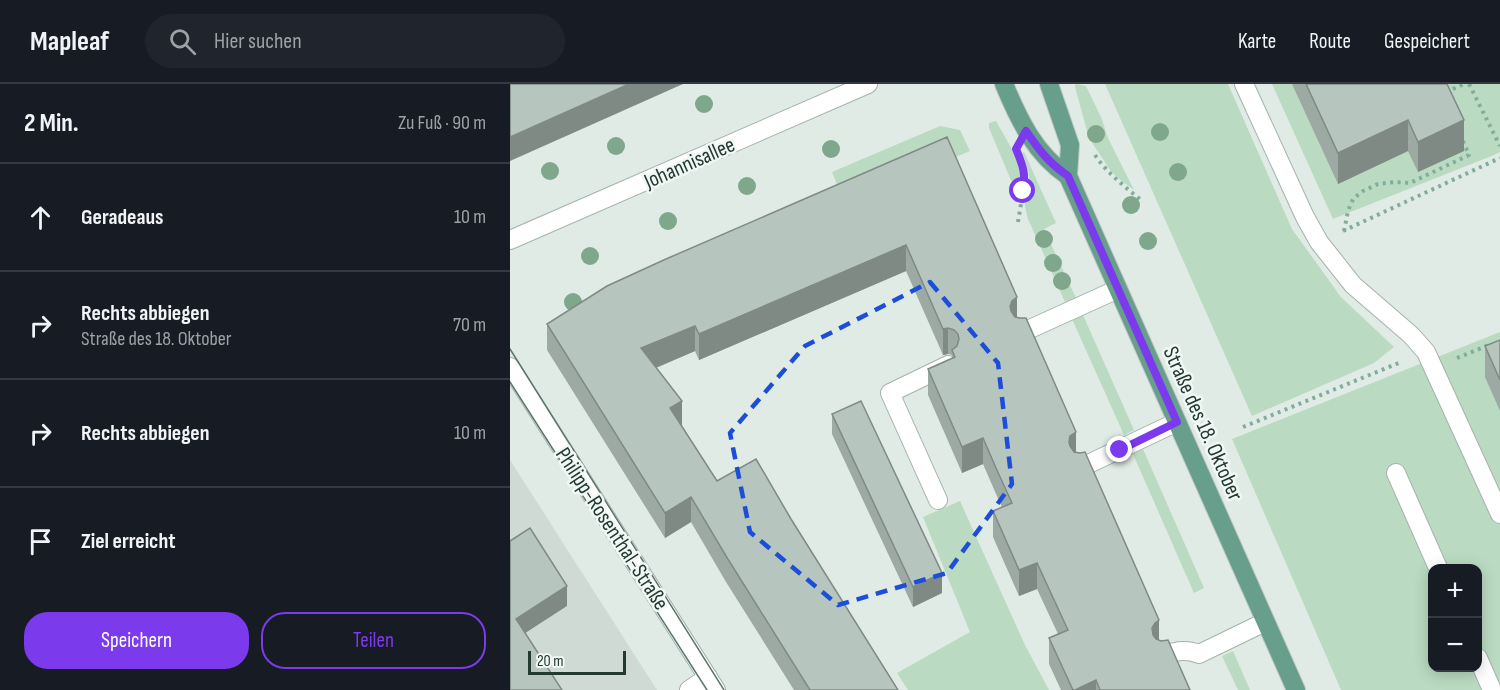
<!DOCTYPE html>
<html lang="de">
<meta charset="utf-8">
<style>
:root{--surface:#171b24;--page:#20242c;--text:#f1f3f6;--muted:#9ea1a6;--line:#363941;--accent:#7c3aed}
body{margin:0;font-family:"Sofia Sans Condensed",sans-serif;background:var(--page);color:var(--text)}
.controls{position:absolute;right:18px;bottom:18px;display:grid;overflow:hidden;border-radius:12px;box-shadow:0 3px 15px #0003}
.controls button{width:54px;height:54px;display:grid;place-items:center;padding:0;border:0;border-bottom:2px solid var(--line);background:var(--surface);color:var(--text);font:30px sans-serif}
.scale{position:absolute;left:18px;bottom:15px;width:98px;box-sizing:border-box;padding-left:6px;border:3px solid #223a32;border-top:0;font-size:16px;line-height:21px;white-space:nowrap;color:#223a32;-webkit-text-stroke:4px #f1f7f4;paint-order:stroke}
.stop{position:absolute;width:18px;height:18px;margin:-14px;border:4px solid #7c3aed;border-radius:50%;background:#fff}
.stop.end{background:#7c3aed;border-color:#fff;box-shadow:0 2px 6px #0008}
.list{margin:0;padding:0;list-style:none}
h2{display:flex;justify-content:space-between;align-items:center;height:78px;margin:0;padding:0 24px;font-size:26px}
h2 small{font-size:20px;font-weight:400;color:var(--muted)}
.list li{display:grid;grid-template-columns:39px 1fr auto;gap:18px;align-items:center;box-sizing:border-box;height:108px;padding:0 24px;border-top:2px solid var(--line)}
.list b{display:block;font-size:22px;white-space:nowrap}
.list p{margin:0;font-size:20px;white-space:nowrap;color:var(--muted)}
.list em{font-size:20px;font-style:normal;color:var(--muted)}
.actions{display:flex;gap:12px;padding:18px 24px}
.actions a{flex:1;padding:14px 0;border:2px solid var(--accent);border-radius:24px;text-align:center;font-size:21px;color:var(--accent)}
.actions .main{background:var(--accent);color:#fff}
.icon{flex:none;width:33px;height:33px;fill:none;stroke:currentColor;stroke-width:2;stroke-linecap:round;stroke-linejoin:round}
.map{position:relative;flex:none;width:990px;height:606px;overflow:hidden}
header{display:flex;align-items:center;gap:36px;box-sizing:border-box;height:84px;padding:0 30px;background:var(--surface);border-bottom:2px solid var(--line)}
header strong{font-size:28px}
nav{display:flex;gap:33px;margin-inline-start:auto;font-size:21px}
.search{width:420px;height:54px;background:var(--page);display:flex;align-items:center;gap:15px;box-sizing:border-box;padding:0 21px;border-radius:33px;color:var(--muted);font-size:22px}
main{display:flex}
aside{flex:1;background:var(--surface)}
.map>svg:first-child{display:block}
.built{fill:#cfdad4}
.green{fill:#badbc1;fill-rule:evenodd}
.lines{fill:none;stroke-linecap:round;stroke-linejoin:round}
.minor-casing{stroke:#a4b2ac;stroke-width:20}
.major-casing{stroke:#c1c8c6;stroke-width:20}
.path{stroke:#82ad9d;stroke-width:4;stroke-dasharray:3 4.5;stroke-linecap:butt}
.minor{stroke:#fff;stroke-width:18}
.major{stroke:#679f8c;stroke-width:18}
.tram{stroke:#5c766d;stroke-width:1.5}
.tree{fill:#7ea78b}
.wall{fill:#9da9a3}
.shaded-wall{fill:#7f8a85}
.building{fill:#b6c5be;stroke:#7f8a85;stroke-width:1.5}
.route{stroke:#7c3aed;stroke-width:8}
.marked{fill:none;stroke:#1d4ed8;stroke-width:4.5;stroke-dasharray:12 8;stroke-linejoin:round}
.labels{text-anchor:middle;stroke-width:5;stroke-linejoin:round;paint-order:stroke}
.street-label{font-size:22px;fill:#223a32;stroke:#f1f7f4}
</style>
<header>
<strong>Mapleaf</strong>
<div class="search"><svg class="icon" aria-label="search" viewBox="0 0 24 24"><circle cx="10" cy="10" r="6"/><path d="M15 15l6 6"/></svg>Hier suchen</div>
<nav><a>Karte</a><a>Route</a><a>Gespeichert</a></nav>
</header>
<main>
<aside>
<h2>2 Min.<small>Zu Fuß · 90 m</small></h2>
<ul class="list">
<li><svg class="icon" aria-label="ahead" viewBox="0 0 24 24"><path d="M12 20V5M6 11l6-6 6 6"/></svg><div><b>Geradeaus</b></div><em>10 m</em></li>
<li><svg class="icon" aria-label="right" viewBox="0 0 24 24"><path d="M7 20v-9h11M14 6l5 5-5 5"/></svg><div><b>Rechts abbiegen</b><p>Straße des 18. Oktober</p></div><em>70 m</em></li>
<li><svg class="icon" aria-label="right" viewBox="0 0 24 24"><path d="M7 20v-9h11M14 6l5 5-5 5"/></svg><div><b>Rechts abbiegen</b></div><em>10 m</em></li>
<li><svg class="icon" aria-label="arrive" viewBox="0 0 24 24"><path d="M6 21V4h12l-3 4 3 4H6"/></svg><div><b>Ziel erreicht</b></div></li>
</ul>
<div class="actions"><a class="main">Speichern</a><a>Teilen</a></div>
</aside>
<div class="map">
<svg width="990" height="606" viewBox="0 0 990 606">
<rect width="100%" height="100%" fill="#e1ebe5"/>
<polygon class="built" points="0,376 147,606 0,606"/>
<g class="green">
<polygon points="567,0 576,2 591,33 598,54 624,106 608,94 600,86 579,54 565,3 565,1"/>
<polygon points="595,0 718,0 782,145 831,213 884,263 864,279 742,332"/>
<polygon points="762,0 990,0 990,68 984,71 823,135"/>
<path d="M486,37c10,18 25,39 25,61l-8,3 -24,-57v-5z"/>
<polygon points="430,42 450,46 460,67 335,120 322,88"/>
<path d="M514,68l32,71 -12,6 32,69 -11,4 -37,-83c-2,-7 -4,-16 -3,-24 1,-3 2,-6 3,-9 3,-12 -1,-22 -6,-33z"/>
<polygon points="573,231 624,346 614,351 562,235"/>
<path d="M990,248v358h-159l-109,-251zM922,484h46v100h-46z"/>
<polygon points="633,365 694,504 684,509 623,370"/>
<polygon points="450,417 515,561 539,606 398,606 387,589 460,548 413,433"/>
<polygon points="723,567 740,606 728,606 712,572"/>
</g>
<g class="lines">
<defs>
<g id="minor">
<polyline points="734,0 795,133 809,158 843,201 901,251 916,268 990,430"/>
<polyline points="0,156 358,0"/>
<polyline points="511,249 608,205"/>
<polyline points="0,283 206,606"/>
<polyline points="570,384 667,338"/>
<polyline points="886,389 928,484"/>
<polyline points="428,416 380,309 438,281"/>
<path d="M653,572c11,-5 24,-7 36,-2l66,-32"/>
<polyline points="968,574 982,606"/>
<polyline points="179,606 198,593"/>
</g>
<g id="major">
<path d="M494,0c15,36 31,70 64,92"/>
<polyline points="539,0 560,61 558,92 786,606"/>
</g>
</defs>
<use href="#minor" class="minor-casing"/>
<use href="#major" class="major-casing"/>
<g class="path">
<polyline points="959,0 990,62"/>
<polyline points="936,8 954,0"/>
<path d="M585,71c12,18 29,31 46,45"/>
<polyline points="508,138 515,96 514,88"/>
<polyline points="833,147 990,74"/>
<polyline points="834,147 838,127 843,115 853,107 868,100 885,98 900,99 959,71 952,55"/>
<polyline points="947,274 979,261"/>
<polyline points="733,343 891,278"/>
</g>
<use href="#minor" class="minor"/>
<use href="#major" class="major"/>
<g class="tram">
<polyline points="0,265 214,606"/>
<polyline points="0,298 197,606"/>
</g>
</g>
<g class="tree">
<circle cx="194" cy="20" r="9"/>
<circle cx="650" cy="48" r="9"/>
<circle cx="586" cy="50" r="9"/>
<circle cx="106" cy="62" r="9"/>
<circle cx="321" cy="65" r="9"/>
<circle cx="40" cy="87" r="9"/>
<circle cx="668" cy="88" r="9"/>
<circle cx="237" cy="102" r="9"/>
<circle cx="621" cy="121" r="9"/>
<circle cx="158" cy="137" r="9"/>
<circle cx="534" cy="155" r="9"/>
<circle cx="638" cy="157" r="9"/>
<circle cx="80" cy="172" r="9"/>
<circle cx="543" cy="179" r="9"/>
<circle cx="552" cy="197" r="9"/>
<circle cx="63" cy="218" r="9"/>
</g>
<g class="wall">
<polygon points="782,0 937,0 954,67 908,88 898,67 828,100"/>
<polygon points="437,53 507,233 566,368 649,556 680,606 551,606 539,580 539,554 548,550 527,505 509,512 483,453 483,427 492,423 486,410 473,380 452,389 418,311 418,285 442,274 442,271 438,270 433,271 396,187 189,276 185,267 146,284 172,342 207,397 281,435 388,606 284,606 216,498 181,438 155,454 37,266 37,240"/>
<polygon points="990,256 990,327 975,293 975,262"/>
<polygon points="322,330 432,509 403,523 322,350"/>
</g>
<g class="shaded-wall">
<polygon points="119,0 173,0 0,77 0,53"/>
<polygon points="898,36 898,67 828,100 828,69"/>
<polygon points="954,36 954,67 908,88 908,58"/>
<polygon points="396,161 396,187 189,276 189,250"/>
<polygon points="507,213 507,239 502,243 500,222 502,217"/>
<polygon points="185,242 185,267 131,290 131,264"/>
<polygon points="438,244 438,270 433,271 433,245"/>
<polygon points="172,317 172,343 160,324"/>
<polygon points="566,348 566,374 560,378 559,358 560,352"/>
<polygon points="473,354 473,380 452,389 452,363"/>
<polygon points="181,413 181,438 155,454 155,429"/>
<polygon points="527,479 527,505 509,512 509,486"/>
<polygon points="432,489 432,509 403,523 403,503"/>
<polygon points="57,502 57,522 6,555 6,535"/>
<polygon points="649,536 649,562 645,565 642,544 645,539"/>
<polygon points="586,596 586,606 565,606"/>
</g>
<g class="building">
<polygon points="0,0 119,0 0,53"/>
<polygon points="796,0 937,0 954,36 908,58 898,36 828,69"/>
<polygon points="437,53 507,213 502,217 500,222 501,227 505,233 510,234 516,234 566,348 560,352 559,358 560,362 564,368 570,369 575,368 649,536 645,539 642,544 643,551 646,555 651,557 658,556 680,606 590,606 586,596 565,606 563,606 539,554 558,546 527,479 509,486 483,427 502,419 486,384 473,354 452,363 418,285 445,273 442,266 447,262 449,255 448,250 444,246 438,244 433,245 396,161 189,250 185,242 131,264 172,317 160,324 207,397 246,375 281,435 388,606 300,606 216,472 181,413 155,429 37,240 97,202 156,175"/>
<polygon points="990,256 990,296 975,262"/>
<polygon points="351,317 432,489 403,503 322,330"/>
<polygon points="20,444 57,502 6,535 52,606 0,606 0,457"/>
</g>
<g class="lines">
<path class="route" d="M513,107c3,-18 0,-25 -7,-42l10,-18c13,19 23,32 42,45l109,246 -57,28"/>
</g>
<path class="marked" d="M420,198l68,81 14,121 -65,89 -109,32 -88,-73 -20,-99 75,-87z"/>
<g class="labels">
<g class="street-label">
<text transform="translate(179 78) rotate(-24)" y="8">Johannisallee</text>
<text transform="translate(694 339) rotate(66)" y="8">Straße des 18. Oktober</text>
<text transform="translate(103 444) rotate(57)" y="8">Philipp-Rosenthal-Straße</text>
</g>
</g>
</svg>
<div class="controls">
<button>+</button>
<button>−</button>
</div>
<div class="scale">20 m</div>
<div class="stop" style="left:513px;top:107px"></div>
<div class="stop end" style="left:610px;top:366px"></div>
</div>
</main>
